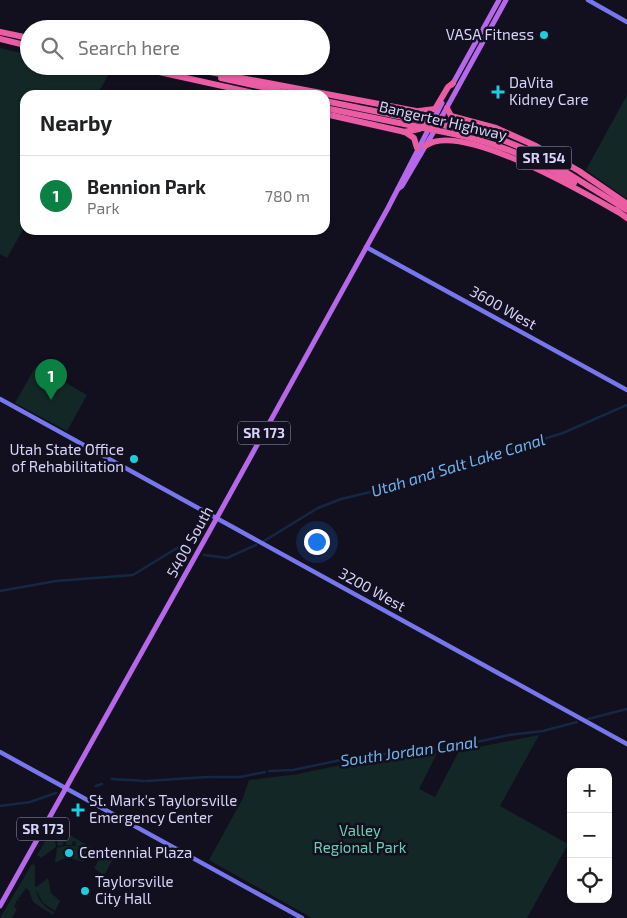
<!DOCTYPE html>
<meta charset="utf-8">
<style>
:root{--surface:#fff;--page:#f2f2f2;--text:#202124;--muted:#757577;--line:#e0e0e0;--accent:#0b8043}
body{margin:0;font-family:"Exo 2",sans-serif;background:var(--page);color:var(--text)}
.controls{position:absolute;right:15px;bottom:15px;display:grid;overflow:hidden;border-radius:10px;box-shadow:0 1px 4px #0004}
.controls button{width:45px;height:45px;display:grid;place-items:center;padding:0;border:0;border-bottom:1px solid var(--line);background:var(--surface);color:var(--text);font:25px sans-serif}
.you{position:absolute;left:316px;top:541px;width:18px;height:18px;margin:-12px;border:4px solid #fff;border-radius:50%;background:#1a73e8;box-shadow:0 0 0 8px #1a73e833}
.badge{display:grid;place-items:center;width:32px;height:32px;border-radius:50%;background:var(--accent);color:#fff;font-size:16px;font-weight:700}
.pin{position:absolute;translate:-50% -41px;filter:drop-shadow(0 1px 2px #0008)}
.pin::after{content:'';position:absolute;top:26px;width:18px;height:15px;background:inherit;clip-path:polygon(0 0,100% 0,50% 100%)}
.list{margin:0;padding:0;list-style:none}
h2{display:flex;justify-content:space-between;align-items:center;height:65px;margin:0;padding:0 20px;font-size:21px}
h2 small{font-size:16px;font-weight:400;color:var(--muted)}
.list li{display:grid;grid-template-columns:32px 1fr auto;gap:15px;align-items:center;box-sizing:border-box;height:80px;padding:0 20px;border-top:1px solid var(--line)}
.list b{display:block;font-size:19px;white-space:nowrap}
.list p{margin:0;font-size:16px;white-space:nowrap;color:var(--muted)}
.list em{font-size:16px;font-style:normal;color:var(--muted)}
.icon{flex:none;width:28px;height:28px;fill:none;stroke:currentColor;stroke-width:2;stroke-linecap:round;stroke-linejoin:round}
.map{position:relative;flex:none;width:627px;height:918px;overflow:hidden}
.search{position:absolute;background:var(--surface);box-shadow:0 1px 4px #0004;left:20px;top:20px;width:310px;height:55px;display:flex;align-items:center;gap:12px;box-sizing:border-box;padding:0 18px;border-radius:28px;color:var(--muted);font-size:19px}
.panel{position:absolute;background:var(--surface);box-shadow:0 1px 4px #0004;left:20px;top:90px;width:310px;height:145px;border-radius:15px}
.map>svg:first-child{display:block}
.green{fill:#132826}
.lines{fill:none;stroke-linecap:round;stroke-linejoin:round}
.canal{stroke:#152843;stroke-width:2.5}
.secondary{stroke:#7676ed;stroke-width:4.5}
.primary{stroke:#b668eb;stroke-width:5}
.highway{stroke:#ea5da4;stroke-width:6}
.highway-bridge{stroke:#ea5da4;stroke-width:6}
.poi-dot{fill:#1dcddb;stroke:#120f1f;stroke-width:2}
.labels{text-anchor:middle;stroke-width:5;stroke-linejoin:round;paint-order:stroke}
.shield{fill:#120f1f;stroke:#9b98b8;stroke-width:1}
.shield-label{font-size:14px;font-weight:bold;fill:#d6d3f9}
.poi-label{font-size:15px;fill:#d6d3f9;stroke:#120f1f;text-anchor:start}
.street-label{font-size:15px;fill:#d6d3f9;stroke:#120f1f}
.park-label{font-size:15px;fill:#69cfb3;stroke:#120f1f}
.water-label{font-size:16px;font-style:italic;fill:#6eb5ec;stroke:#120f1f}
</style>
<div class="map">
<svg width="627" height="918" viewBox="0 0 627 918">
<rect width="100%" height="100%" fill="#120f1f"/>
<g class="green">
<polygon points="0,48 29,55 29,66 113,67 97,95 25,95 25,226 7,258 0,254"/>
<polygon points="627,95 627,199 586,170"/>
<polygon points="36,366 87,395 67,431 15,403"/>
<polygon points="539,735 500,806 568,844 527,918 312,918 209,860 243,798 249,780 298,774 355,762 437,753 419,789 435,797 459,751"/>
<polygon points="54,826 92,848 90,850 75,845 76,842 73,841 72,845 66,845 66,842 63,842 63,845 58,846"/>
<polygon points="53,829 56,847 41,858 37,855"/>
<polygon points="65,846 77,846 89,852 83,862 68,857 55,863 57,848"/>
<polygon points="103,853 113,859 104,876 94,868"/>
<path d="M32,864l3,1c0,17 -3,37 19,47l-1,3 -20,-13 -4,-12 -3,-2 -8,11 3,2 -4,-1 -3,7 3,2 -5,9h-12z"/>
<polygon points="48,878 51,893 60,901 55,911 43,903 35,888"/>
</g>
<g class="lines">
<g class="canal">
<polyline points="264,541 318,508 341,499 416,481 444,470 563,433 627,405"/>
<polyline points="204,555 227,558 256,545"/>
<polyline points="0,591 56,581 133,575 177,548 182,546 192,549"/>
<polyline points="588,719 627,709"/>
<polyline points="269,771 293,770 360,756 444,749 509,735 543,731 577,722"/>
<polyline points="209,777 240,777 265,772"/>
<polyline points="112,779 128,780"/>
<polyline points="130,780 144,781"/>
<polyline points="146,781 207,777"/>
<polyline points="96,786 102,784"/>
<polyline points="0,806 30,802 56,793"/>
</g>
<g class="secondary">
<polyline points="588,0 627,22"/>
<polyline points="366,247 627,390"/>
<polyline points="0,399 627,744"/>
<polyline points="0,752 302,918"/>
</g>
<g class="primary">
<polyline points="452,85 499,0"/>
<polyline points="440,120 506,0"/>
<polyline points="398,189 402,186 436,128"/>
<polyline points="0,906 214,523 388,208 442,103"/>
</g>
<g class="highway">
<polyline points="0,32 29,38"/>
<polyline points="0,39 29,46"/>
<polyline points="132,66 263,95"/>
<polyline points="171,66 182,69"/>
<polyline points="178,66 416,111 425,116 432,125"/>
<polyline points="221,78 298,95"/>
<polyline points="325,101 418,120"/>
<polyline points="325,108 414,126"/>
<polyline points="447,108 451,116 496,128 536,146 579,171 627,204"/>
<polyline points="419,111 435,109 448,87 453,83"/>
<polyline points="325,114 405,132 414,138 417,148"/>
<polyline points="436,126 457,118"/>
<polyline points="452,127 495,137 535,153 627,210"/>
<polyline points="404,132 419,129 442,117"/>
<path d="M449,133c45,9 85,24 125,50"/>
<path d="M425,146c34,-26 160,47 193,66"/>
<polyline points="616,210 627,218"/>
</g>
<g class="highway-bridge">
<polyline points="418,120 452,127"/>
<polyline points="414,126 449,133"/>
</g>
</g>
<g class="poi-dot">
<circle cx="544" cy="35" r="5"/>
<path d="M495.5 84.5h5v5h5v5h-5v5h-5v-5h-5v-5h5z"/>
<circle cx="134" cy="459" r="5"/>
<path d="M75.5 802.5h5v5h5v5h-5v5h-5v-5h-5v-5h5z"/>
<circle cx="69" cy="853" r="5"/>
<circle cx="85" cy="891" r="5"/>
</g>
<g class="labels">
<g class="shield">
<rect x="516.5" y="146.5" width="55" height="23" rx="4"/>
<rect x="238" y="421.5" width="52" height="23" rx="4"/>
<rect x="17" y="817.5" width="52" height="23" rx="4"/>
</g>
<g class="shield-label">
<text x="544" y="163">SR 154</text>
<text x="264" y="438">SR 173</text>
<text x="43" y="834">SR 173</text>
</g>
<g class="poi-label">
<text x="534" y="40" text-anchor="end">VASA Fitness</text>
<text x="509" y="88">DaVita<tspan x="509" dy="17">Kidney Care</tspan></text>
<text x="124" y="455" text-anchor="end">Utah State Office<tspan x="124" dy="17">of Rehabilitation</tspan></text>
<text x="89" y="806">St. Mark's Taylorsville<tspan x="89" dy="17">Emergency Center</tspan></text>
<text x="79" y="858">Centennial Plaza</text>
<text x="95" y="887">Taylorsville<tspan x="95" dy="17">City Hall</tspan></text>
</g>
<g class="street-label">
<text transform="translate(443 121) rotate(13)" y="5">Bangerter Highway</text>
<text transform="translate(503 308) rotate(29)" y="5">3600 West</text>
<text transform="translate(190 542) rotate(-61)" y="5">5400 South</text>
<text transform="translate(372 590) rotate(29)" y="5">3200 West</text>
</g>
<g class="park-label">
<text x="360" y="836">Valley<tspan x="360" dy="17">Regional Park</tspan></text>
</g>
<g class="water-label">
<text transform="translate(458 465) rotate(-17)" y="6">Utah and Salt Lake Canal</text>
<text transform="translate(409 751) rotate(-8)" y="6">South Jordan Canal</text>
</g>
</g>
</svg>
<div class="controls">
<button>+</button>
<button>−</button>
<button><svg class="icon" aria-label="locate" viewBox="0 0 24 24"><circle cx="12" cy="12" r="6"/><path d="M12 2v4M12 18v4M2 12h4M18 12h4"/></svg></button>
</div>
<div class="you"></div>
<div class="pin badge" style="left:51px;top:400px">1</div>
<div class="search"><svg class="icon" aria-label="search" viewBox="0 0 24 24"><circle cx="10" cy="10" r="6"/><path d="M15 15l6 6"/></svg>Search here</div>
<section class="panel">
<h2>Nearby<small></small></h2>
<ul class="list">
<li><span class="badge">1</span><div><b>Bennion Park</b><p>Park</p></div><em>780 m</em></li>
</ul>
</section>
</div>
